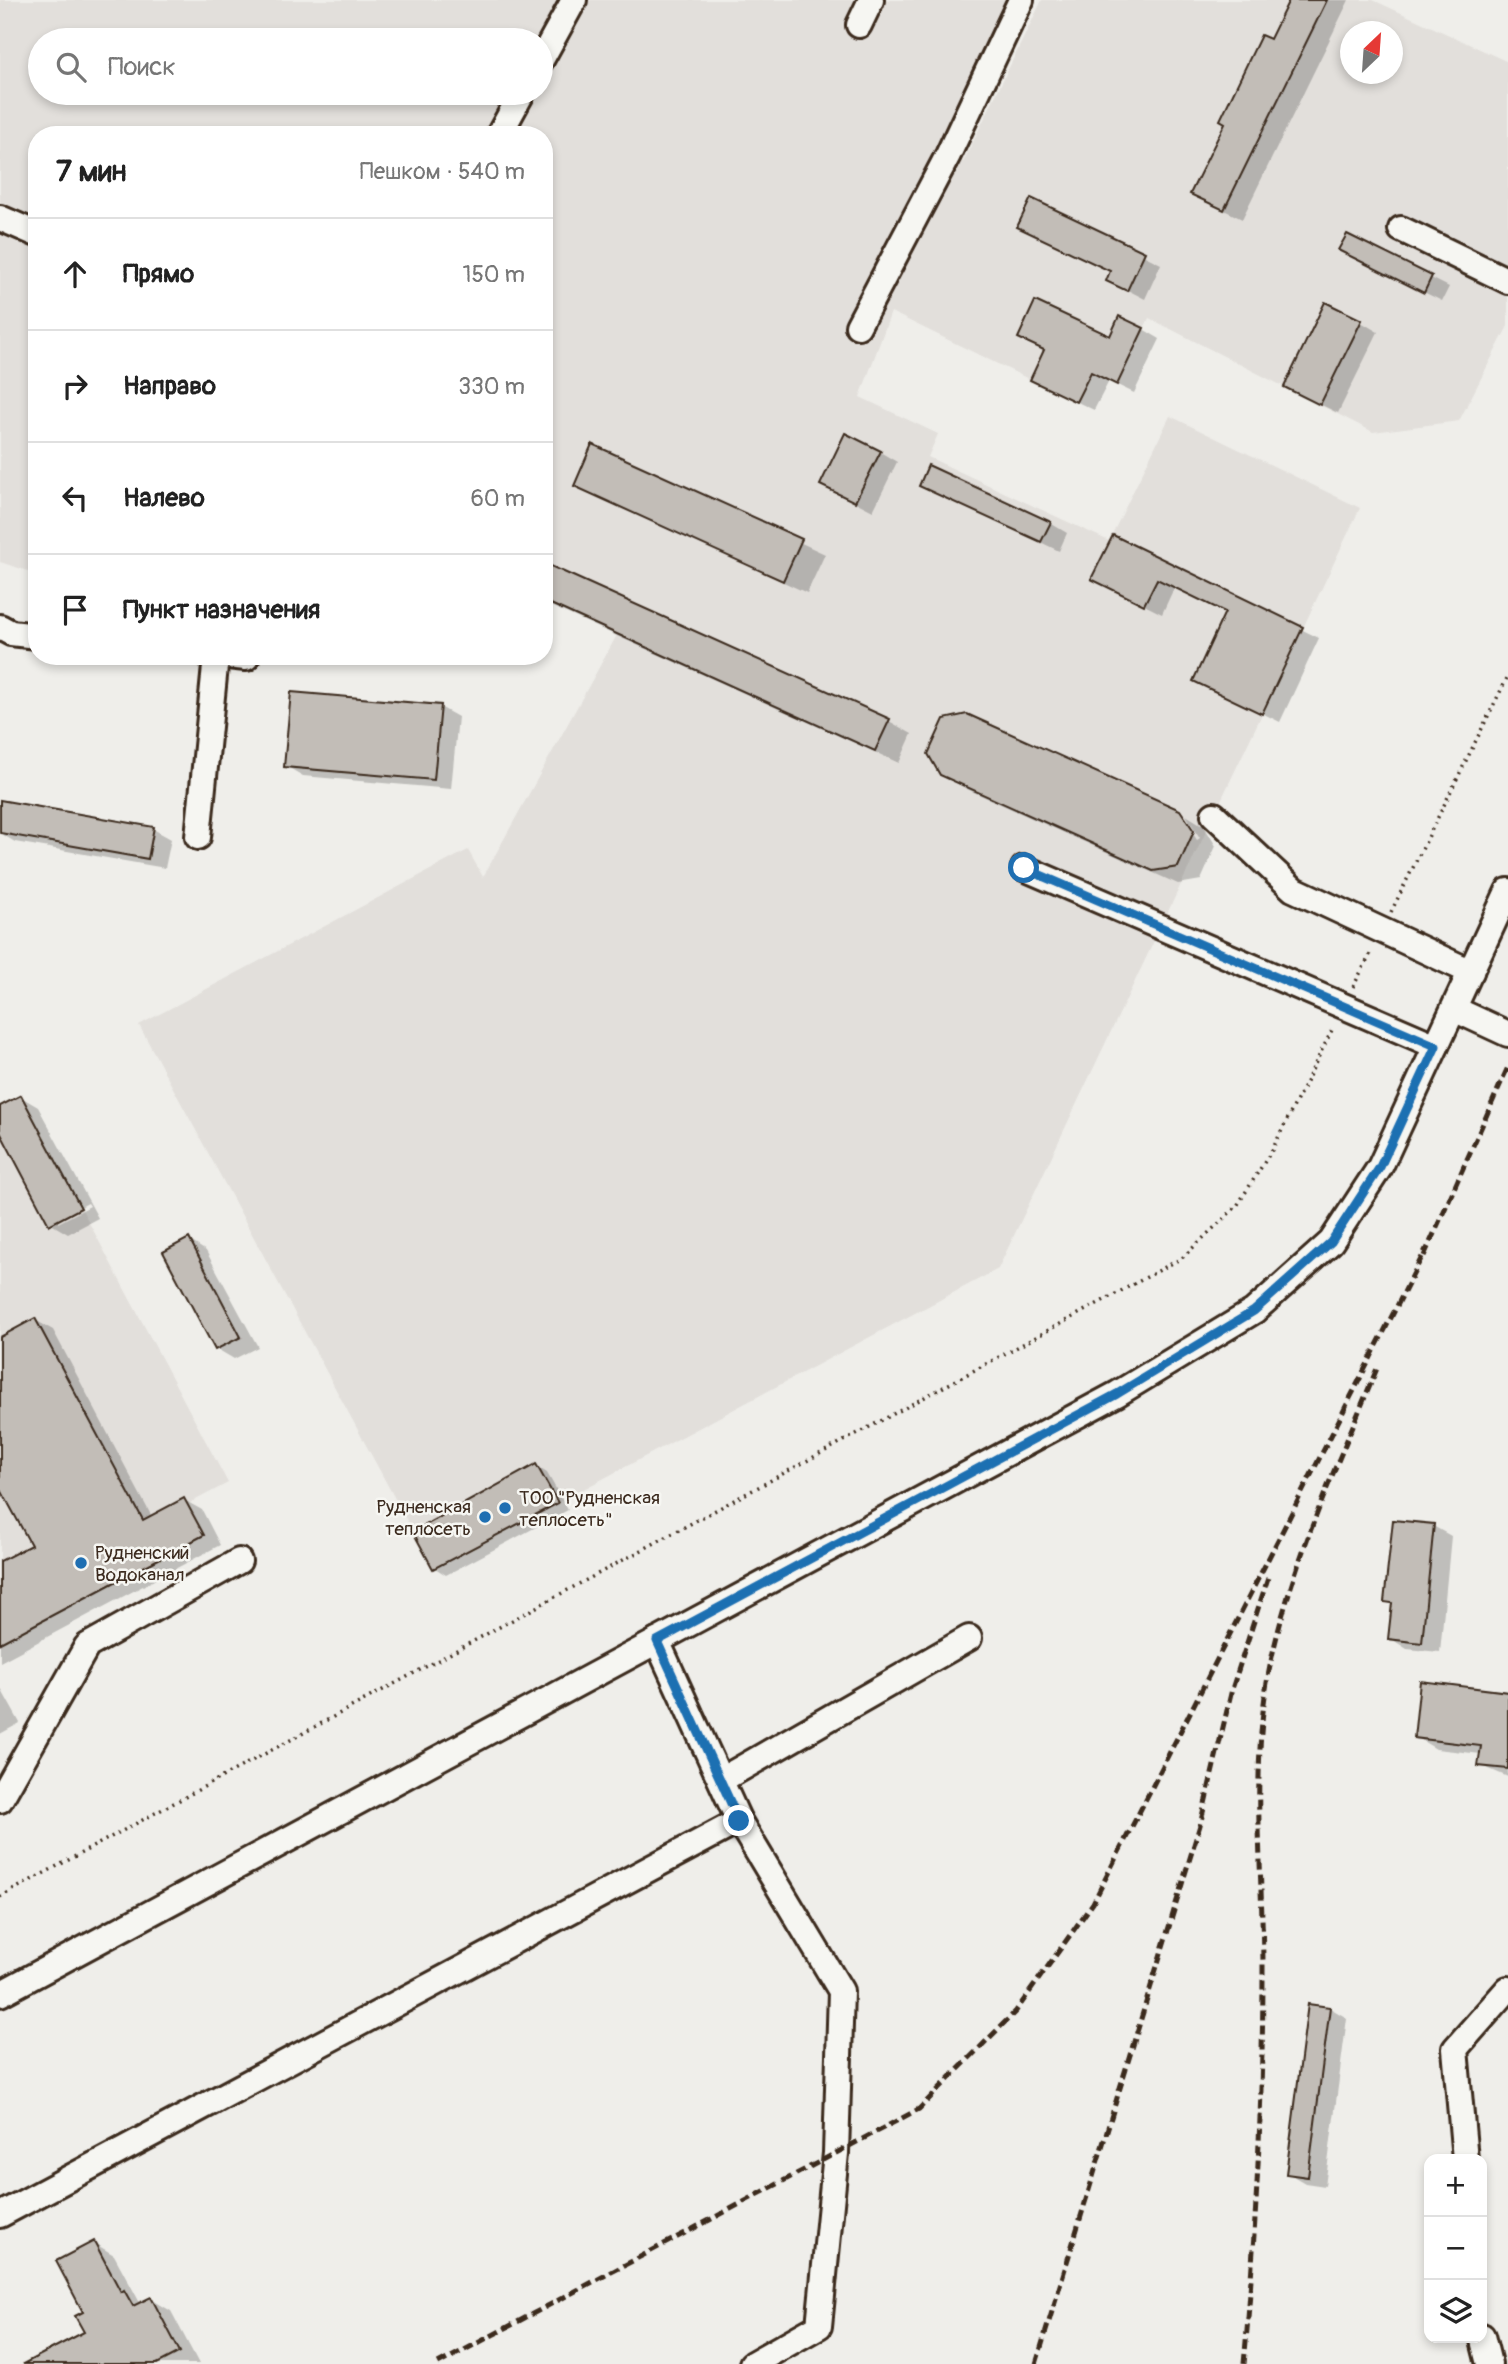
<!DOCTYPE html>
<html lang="ru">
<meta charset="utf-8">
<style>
:root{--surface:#fff;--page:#f6f6f6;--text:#222;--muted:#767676;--line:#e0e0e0}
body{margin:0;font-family:Pangolin,sans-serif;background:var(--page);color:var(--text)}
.controls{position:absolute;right:21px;bottom:21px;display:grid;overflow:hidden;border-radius:14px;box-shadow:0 4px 10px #0003}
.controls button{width:63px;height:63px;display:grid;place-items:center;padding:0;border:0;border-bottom:2px solid var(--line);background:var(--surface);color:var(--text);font:35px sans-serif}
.compass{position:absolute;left:1340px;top:21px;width:63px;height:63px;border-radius:50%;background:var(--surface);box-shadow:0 4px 10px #0003;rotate:25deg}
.stop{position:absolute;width:21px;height:21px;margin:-16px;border:5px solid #1f6fb2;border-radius:50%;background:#fff}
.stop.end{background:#1f6fb2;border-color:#fff;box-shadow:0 2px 7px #0008}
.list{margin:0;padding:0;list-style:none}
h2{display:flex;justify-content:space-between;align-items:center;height:91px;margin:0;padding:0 28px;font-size:30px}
h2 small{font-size:23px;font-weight:400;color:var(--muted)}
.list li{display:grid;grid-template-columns:46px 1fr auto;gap:21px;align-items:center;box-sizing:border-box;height:112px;padding:0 28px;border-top:2px solid var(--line)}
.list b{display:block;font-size:26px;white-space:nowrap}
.list em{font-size:23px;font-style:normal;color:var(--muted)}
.icon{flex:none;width:38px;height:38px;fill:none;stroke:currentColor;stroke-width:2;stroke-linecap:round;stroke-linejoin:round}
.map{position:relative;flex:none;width:1508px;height:2364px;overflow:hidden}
.search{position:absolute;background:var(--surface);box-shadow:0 4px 10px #0003;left:28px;top:28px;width:525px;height:77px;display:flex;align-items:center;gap:18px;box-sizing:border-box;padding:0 24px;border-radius:38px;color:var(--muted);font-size:26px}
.panel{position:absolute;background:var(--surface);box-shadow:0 4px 10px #0003;left:28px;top:126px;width:525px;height:539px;border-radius:28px}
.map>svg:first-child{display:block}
.built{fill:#e2dfdb;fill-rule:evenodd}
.shadow{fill:#0003;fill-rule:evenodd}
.building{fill:#c2bdb7;stroke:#3b2a1e;stroke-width:2}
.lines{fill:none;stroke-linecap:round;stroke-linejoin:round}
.minor-casing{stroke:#3b2a1e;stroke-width:30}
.path{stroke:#3b2a1e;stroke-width:3.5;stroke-dasharray:2 5;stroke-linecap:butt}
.minor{stroke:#f6f6f2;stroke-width:24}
.rail{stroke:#3b2a1e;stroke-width:5;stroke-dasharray:10 5;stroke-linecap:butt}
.route{stroke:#1f6fb2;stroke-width:9}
.poi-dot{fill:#1f6fb2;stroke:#f6f6f2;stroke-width:2.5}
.labels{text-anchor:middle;stroke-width:5;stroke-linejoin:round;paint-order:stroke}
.poi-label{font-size:19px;fill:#3b2a1e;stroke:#f6f6f2;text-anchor:start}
</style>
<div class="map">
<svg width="1508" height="2364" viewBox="0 0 1508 2364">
<rect width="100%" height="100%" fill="#efeeea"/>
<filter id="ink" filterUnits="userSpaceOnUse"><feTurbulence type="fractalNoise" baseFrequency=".0143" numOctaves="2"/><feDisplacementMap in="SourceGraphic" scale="14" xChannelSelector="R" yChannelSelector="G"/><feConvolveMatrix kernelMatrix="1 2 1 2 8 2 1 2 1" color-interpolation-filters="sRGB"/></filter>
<g filter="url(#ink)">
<g class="built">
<path d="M0,0h1012l-71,151 22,11 79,-162h331l135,62v264l-49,95 -86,11 -224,-114 -32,67 -26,-13 -15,30 -185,-90 -31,85 78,37 -10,23 181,84 61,-125 190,92 -362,761 -565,300 -294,-544 329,-175 15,27 134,-242 -73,-34v-466h-507v439l-37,-12zM1350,32h42v42h-42zM40,40h501v53h-501z"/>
<polygon points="21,1095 228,1483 188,1504 204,1535 0,1643 0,1106"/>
</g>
<g class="shadow">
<polygon points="1291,0 1349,0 1242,219 1210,203 1271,42"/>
<polygon points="1032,200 1161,264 1145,299 1108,280 1112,272 1020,227"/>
<polygon points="1347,236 1449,287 1442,301 1358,260"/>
<polygon points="1361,322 1378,332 1338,413 1303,396"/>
<polygon points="1143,329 1160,339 1134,393 1109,381 1094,410 1050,389 1046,351 1020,337 1110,338"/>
<polygon points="593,446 825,554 807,593 576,485"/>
<polygon points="880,452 897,462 873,511 822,485"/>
<polygon points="921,485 1050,523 1067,533 1059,551"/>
<polygon points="1113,537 1319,638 1280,722 1195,680 1227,613 1174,588 1162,614 1093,579"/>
<polygon points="544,564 889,721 912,734 899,763 544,603"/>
<polygon points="440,707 458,717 451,789 303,776 286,766"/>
<polygon points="941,774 1180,813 1197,840 1200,838 1186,815 1204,826 1216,846 1201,880 1178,884 965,788"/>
<polygon points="0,818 153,829 171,839 165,868 15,842 0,833"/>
<path d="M21,1097l17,10 60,111 -30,16 -17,-10 -51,-95v-21zM88,1203l2,3 -32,17v-4z"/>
<polygon points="189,1240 206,1251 258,1347 234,1359 217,1349"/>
<polygon points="35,1320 53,1330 152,1517 184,1500 202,1510 220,1545 0,1662 0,1563 33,1546 0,1484 0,1339"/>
<polygon points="536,1466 547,1473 568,1510 446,1575 435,1568"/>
<polygon points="1433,1526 1451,1536 1440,1652 1407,1649 1390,1638 1393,1605 1386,1602"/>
<polygon points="0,1687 20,1723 0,1734"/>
<polygon points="1508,1693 1508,1777 1480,1765 1481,1754 1436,1749 1416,1737"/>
<polygon points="1330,2008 1347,2018 1325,2186 1305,2183 1288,2173"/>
<polygon points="94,2243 114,2255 139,2301 143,2303 151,2299 171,2311 199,2364 27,2364 86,2333 85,2313"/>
</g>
<g class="building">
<polygon points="1289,0 1327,0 1224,210 1190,194 1225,123 1220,120 1261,35 1270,39"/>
<polygon points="1031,198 1145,252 1127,291 1106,281 1110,271 1017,227"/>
<polygon points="1347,234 1432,276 1424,293 1338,250"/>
<polygon points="1035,301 1110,336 1119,316 1144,328 1117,385 1091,372 1076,402 1030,380 1044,350 1018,338"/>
<polygon points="1325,302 1362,320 1320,405 1284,387"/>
<polygon points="845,433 881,451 855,502 820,485"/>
<polygon points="592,444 802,539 783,581 574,486"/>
<polygon points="928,465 1051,522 1041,542 919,486"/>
<polygon points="1113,535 1303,627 1262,714 1193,681 1225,612 1157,579 1144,605 1091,579"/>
<polygon points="544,563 890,719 875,751 544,601"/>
<polygon points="291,692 441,705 434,780 284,767"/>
<polygon points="967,714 1180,810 1194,831 1178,867 1153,871 940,775 928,754 944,719"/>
<polygon points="0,800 154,827 148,859 0,833"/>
<polygon points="21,1095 81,1208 49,1225 0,1132 0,1106"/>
<polygon points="189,1238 241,1337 215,1350 163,1252"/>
<polygon points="35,1318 143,1520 184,1498 204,1535 0,1643 0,1561 31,1545 0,1488 0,1337"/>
<polygon points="536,1464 558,1503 433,1569 413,1532"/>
<polygon points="1393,1520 1434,1524 1422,1643 1388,1639 1392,1603 1384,1602"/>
<polygon points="1420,1681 1508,1692 1508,1769 1478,1766 1481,1746 1414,1738"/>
<polygon points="1308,2004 1330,2007 1308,2177 1286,2174"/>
<polygon points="94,2241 121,2292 124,2290 133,2306 151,2297 180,2352 157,2364 23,2364 84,2332 75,2316 83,2312 56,2261"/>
</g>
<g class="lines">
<defs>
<g id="minor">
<polyline points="859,25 871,0"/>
<polyline points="541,60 574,0"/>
<polyline points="499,135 522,93"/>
<polyline points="0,218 37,234"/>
<polyline points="1401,229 1508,281"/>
<polyline points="858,326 948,155 1021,0"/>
<polyline points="0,627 11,633 37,636"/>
<polyline points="228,656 246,658"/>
<polyline points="1214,815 1293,889 1471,972"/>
<polyline points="198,837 216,656"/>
<polyline points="1024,868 1436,1046"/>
<polyline points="1454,1009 1508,1034"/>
<polyline points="657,1641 739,1821 841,1991 836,2153 819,2326 752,2364"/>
<polyline points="721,1780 969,1638"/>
<polyline points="0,1800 87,1646 239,1561"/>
<polyline points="0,1994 1117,1394 1254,1311 1331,1242 1380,1167 1508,891"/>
<polyline points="1465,2159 1455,2049 1508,1989"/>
<polyline points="0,2215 739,1821"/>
<polyline points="1482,2336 1489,2364"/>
</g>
</defs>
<use href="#minor" class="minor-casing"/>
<g class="path">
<polyline points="1391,912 1508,676"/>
<polyline points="1353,987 1372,951"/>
<polyline points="0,1897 1182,1258 1237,1206 1272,1150 1334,1026"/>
</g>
<use href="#minor" class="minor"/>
<g class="rail">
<polyline points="1424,1256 1508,1067"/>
<polyline points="438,2364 919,2109 1016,2011 1093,1903 1426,1249"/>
<polyline points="1036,2364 1200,1825 1232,1689 1268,1578"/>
<path d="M1244,2364c12,-133 19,-267 19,-401 -1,-105 -14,-212 11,-315 23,-98 66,-190 104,-282"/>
</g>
</g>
</g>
<g class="lines" filter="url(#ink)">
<polyline class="route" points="739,1821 657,1641 1117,1394 1254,1311 1331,1242 1380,1167 1436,1046 1024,868"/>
</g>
<g class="poi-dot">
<circle cx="505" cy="1508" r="7"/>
<circle cx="485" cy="1517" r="7"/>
<circle cx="81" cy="1563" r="7"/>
</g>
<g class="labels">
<g class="poi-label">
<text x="519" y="1504">ТОО "Рудненская<tspan x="519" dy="22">теплосеть"</tspan></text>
<text x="471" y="1513" text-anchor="end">Рудненская<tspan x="471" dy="22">теплосеть</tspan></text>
<text x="95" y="1559">Рудненский<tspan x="95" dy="22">Водоканал</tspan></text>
</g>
</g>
</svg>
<div class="controls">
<button>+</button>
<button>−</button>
<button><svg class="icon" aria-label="layers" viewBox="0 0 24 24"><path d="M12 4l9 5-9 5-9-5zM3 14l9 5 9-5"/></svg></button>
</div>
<svg class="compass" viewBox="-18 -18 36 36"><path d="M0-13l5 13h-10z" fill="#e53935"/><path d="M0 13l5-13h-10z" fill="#767676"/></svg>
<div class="stop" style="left:1024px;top:868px"></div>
<div class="stop end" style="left:739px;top:1821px"></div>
<div class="search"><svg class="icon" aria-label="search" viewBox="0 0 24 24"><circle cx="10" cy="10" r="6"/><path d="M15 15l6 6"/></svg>Поиск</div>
<section class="panel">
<h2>7 мин<small>Пешком · 540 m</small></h2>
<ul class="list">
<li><svg class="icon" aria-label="ahead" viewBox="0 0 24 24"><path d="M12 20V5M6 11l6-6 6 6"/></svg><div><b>Прямо</b></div><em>150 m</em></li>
<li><svg class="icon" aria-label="right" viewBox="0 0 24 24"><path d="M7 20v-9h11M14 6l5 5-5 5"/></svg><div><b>Направо</b></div><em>330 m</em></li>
<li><svg class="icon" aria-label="left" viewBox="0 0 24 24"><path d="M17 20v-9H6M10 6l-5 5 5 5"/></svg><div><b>Налево</b></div><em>60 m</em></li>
<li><svg class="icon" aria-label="arrive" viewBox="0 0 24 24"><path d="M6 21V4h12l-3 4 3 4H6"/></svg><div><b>Пункт назначения</b></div></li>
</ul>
</section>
</div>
